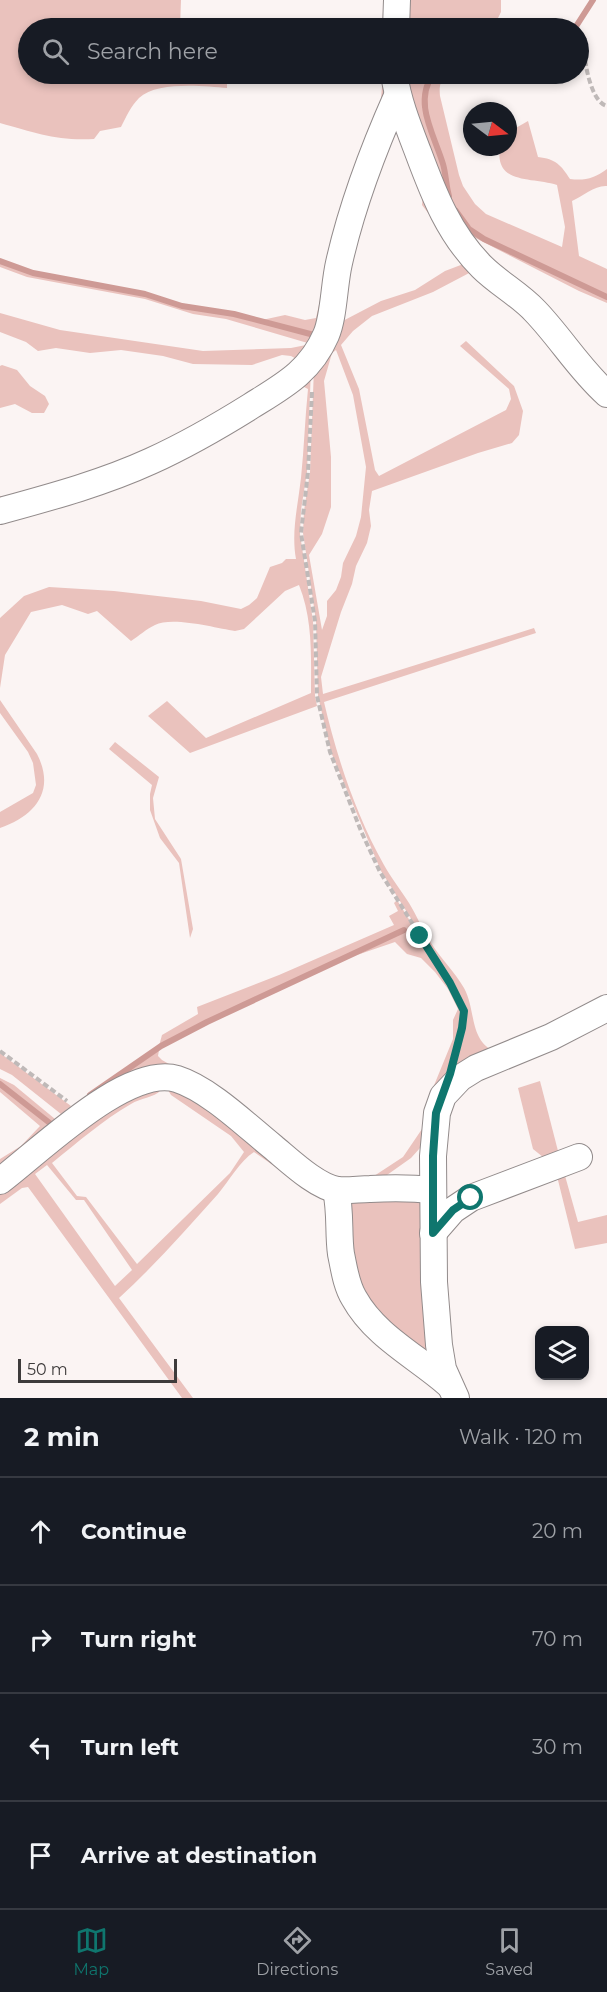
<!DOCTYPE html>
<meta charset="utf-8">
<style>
:root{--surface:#171b24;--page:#242831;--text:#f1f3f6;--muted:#9ea1a6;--line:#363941;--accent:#0f766e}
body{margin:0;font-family:Montserrat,sans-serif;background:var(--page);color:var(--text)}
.controls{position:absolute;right:18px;bottom:18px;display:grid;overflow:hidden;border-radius:12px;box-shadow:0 3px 9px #0003}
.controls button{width:54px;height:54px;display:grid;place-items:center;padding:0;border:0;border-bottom:2px solid var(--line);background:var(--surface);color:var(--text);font:30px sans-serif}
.compass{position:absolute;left:463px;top:102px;width:54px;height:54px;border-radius:50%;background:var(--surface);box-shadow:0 3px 9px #0003;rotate:106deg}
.scale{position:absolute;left:18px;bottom:15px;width:159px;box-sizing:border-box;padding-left:6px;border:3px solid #3e3b3b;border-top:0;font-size:16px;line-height:21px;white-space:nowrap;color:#3e3b3b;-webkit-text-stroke:4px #fbf4f3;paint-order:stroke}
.stop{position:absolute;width:18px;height:18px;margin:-14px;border:4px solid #0f766e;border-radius:50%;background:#fff}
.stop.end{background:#0f766e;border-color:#fff;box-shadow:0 2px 6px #0008}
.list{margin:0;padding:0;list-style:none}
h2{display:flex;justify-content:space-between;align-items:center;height:78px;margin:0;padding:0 24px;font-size:26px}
h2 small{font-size:20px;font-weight:400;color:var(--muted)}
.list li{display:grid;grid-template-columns:39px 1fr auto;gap:18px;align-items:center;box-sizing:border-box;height:108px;padding:0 24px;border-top:2px solid var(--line)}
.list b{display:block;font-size:22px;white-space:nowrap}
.list em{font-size:20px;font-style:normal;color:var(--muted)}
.icon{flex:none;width:33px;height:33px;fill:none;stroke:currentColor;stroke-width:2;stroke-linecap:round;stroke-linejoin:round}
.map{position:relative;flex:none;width:607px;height:1398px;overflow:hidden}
.search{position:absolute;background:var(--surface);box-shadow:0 3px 9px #0003;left:18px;right:18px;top:18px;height:66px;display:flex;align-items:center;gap:15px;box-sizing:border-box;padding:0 21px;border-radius:33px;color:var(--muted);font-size:22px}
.sheet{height:510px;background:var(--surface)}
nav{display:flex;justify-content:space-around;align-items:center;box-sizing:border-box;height:84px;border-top:2px solid var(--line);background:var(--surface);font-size:16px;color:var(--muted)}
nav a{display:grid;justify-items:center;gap:3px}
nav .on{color:var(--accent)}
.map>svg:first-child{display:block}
.green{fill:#eac2bd;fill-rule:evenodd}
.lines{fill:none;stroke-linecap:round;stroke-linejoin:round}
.stream{stroke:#ce9a95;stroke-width:6}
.minor-casing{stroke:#928b8b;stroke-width:28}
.path{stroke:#bfb9b8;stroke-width:4;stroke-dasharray:6 3;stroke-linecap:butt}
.minor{stroke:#fff;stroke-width:26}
.route{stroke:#0f766e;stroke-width:8}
</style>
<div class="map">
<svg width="607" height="1398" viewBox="0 0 607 1398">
<rect width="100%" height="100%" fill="#fbf4f3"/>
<g class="green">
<path d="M0,0h181l-1,28h-152v46h199v14c-23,-2 -70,-7 -88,10 -8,8 -13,19 -18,29l-21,4 -6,8c-38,2 -58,-6 -94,-16z"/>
<polygon points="401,0 501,0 501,12 495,24 482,25 440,22 420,28 406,15"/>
<polygon points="383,74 386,94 321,334 262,320 285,315 305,320 316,318 342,203 375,120 381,99"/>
<polygon points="402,74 431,74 425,82 422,107 442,168 445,188 450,207 468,230 483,240 607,299 607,303 579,291 456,228"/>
<path d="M435,74h13c-8,5 -9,13 -8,22l19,79 4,11 12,18 11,10 76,33 3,-20 -8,-42c-25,-8 -63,0 -57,-38h8v-11l6,-7 14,-8 10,36c18,2 23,8 32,22 15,2 25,-1 37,-10v17c-12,-1 -24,10 -35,15l7,55 28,13v27l-123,-59c-12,-8 -25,-20 -31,-34 -5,-12 -5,-24 -8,-36 -8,-33 -32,-61 -10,-93z"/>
<path d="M393,112l34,76 120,150 -74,-67 -40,21 -61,24 -19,15 -12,14 18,44 16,81 4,6 127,-66 5,-11 -2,-10 -49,-43 6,-5 48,45 9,25 -4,24 -7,8 -34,10 -106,38 -3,19 2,16 -4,17 -11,23 -4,18 -11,28 -20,65 2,17 211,-66 2,5 -212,69c13,56 32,113 60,163 7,13 17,25 25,38 8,13 14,28 22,40 10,16 24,29 33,45 12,22 5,50 29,63l-41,23c6,-24 17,-51 9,-76l-80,-127 -50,-119 -13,-56 -2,-75 -13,-88 1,-22 6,-39 4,-104 23,-44 44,-23 34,-11 30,-19 21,-8 -44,-58 1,-11zM336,350l17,45 13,72 -5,50 -5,19 -13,27 -2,14 -5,13 -9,11v15l-5,14 -13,-75 13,-21 9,-27v-50l-7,-76 8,-28z"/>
<path d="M0,262l32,13 112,20 38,13 51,8 87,22 -9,20 -16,16 -33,23 -77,43 -85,39 -100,29v-12c57,16 256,-96 302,-134l-11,-6 -9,-1 -30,10 -59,-1 -30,-8 -42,-6 -31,3 -34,-5 -18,3 -12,-9 -26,-10v-19l60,17 143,21 88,-3 20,-4 -85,-25 -33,-5 -48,-15 -118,-22 -27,-10z"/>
<polygon points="2,365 17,370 30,386 45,396 49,404 44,413 32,413 15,404 0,408 0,366"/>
<path d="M311,368l-4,104 -6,38 -1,24 13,87 2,75 2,10 -127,47 -42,-37 19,-15 39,37 105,-45c0,-36 2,-73 -12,-108l-14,6 -41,38 -9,2c-19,-3 -63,-15 -80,-6 -9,4 -16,11 -24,16l-34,-30 -9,3 -26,-9 -31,7 -26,43 -5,33v-70l24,-22 25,-9 65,4 87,10 40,8 8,-4 8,-7 13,-31 12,-4 4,-4h10c-5,-27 2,-54 5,-81 3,-29 4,-60 7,-89l-6,-3 -215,104z"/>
<path d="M0,700l37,54c19,37 -2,62 -37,74v-16l33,-19 3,-8 -3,-22 -5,-11 -28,-39z"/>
<polygon points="115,742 159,777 153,798 155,819 181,859 193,929 190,938 179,863 160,838 150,810 150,794 152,785 109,749"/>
<polygon points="397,900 449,984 458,1000 462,1011 449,1073 427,1135 420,1148 411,1158 387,1175 368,1182 342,1183 323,1180 223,1102 196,1084 180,1075 153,1071 142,1072 101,1093 80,1110 76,1106 159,1050 158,1056 162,1060 211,1088 303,1161 323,1174 337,1178 363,1179 374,1176 403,1157 422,1129 426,1105 453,1039 453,1020 458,1009 448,989 435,972 421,958 407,954 395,942 357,955 406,931 405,927 206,1021 159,1046 162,1035 198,1014 197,1007 279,975 394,925 389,916 398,911 394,903"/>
<polygon points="0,1053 71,1106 61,1114 12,1075 0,1069"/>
<polygon points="0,1078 14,1085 55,1119 51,1122 0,1083"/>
<polygon points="540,1081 558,1151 543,1157 533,1149 518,1088"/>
<polygon points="0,1086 49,1124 25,1147 0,1166 0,1159 21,1146 40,1126 0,1092"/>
<path d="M184,1088l116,96 -46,-32c-14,9 -25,29 -36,42 -32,36 -64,72 -99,104l74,100h-11l-154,-211 -6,1 -22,16v-19l124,-94zM161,1090h7l3,5 60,41 13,16 -14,21 -93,91 -51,-67 -9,-1 -25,-33c26,-21 51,-43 79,-59 9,-6 23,-6 30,-14zM47,1165l29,35h8l48,70 -17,16 -80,-112z"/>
<polygon points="562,1165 578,1222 607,1215 607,1243 575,1249 555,1168"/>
<polygon points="353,1197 428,1198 435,1363 361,1299 346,1217"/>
</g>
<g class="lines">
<g class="stream">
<polyline points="575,28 593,0"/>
<path d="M433,74c-20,29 1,60 10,90 3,10 3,22 6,32"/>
<polyline points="456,211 469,229 484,239 607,297"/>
<polyline points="0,261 33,273 145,294 182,306 234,314 318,336"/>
<polyline points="0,1084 51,1124"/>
<polyline points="90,1095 161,1046 207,1022 404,930"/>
</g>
<defs>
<g id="minor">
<polyline points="396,28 397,0"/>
<path d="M394,74c4,27 14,52 24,78 16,43 31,82 64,115 16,16 37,27 53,44 26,27 44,58 72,83"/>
<path d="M0,511c51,-14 103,-28 151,-50 35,-16 68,-35 100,-55 32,-20 59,-34 75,-71 8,-18 8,-51 13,-72 13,-58 34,-113 58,-167"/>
<path d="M0,1181c39,-29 127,-117 177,-102 32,10 70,47 96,68 17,14 44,40 65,43 10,1 22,-1 32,-1 21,-1 42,-1 63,1"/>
<path d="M336,1190c5,23 2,43 5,64 3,14 5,31 13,44 21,38 62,58 94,86"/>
<polyline points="433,1233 453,1210 471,1198 579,1157"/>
<polyline points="456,1398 443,1369 439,1345 434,1282 433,1156 437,1113 443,1096 460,1078 476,1068 551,1037 607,1008"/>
</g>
</defs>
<use href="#minor" class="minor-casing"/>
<g class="path">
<path d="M578,36l6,5c-1,16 6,61 23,65"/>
<polyline points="312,392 308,472 301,533 315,621 317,696 330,752 361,831 380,872 460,999 464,1011 455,1055"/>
<polyline points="0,1051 67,1101"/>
</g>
<use href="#minor" class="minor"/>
</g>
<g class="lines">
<polyline class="route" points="420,936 450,983 464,1011 462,1028 450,1074 436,1113 433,1156 433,1233 453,1210 471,1198"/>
</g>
</svg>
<div class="controls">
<button><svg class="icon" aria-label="layers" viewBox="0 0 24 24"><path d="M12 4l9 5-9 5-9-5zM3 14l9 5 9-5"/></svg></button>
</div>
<svg class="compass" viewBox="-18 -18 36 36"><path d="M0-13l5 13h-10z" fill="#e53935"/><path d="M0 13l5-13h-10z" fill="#9ea1a6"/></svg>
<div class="scale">50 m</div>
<div class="stop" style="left:471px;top:1198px"></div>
<div class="stop end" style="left:420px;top:936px"></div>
<div class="search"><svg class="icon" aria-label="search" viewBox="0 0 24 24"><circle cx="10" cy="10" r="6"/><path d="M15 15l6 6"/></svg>Search here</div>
</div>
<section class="sheet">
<h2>2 min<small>Walk · 120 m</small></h2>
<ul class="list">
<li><svg class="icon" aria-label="ahead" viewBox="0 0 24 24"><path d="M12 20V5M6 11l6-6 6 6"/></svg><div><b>Continue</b></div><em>20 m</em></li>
<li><svg class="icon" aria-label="right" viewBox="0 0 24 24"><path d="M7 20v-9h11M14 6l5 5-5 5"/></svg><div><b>Turn right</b></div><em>70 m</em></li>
<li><svg class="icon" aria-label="left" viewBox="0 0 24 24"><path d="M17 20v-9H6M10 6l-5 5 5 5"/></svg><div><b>Turn left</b></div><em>30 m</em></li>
<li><svg class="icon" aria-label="arrive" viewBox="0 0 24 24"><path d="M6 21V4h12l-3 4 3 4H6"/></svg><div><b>Arrive at destination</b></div></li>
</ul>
</section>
<nav>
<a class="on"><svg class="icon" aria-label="map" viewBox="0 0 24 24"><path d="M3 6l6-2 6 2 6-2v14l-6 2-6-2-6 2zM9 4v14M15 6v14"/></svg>Map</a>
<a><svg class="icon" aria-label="directions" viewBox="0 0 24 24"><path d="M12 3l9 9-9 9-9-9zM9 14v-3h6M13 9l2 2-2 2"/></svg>Directions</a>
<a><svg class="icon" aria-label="saved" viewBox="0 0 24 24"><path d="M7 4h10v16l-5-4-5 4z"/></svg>Saved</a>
</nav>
